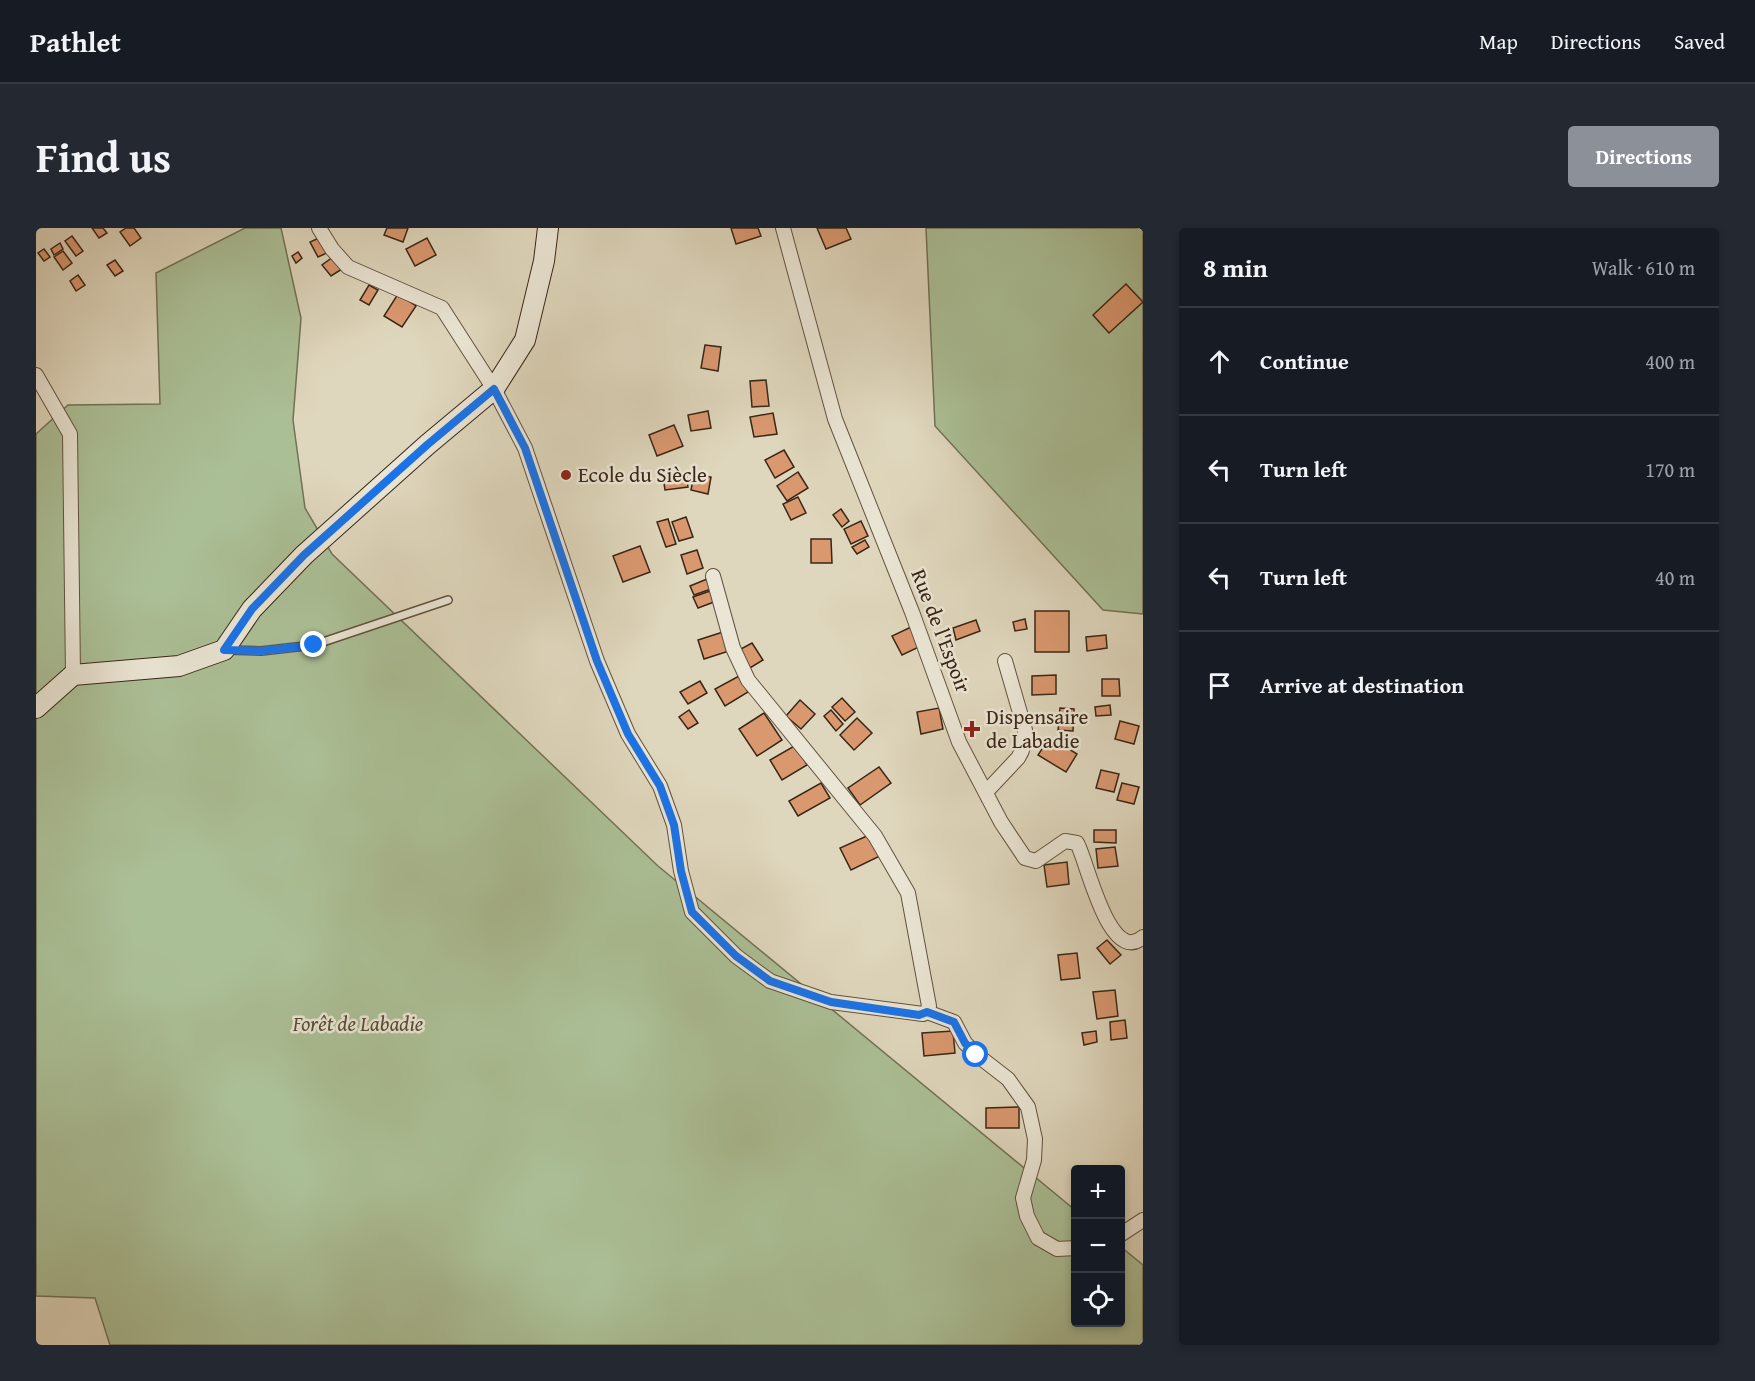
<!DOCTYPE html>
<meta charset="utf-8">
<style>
:root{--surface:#171b24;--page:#242831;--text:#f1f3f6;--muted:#9ea1a6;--line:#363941;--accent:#8c9099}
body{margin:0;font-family:"Gentium Book Plus",serif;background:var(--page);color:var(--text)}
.controls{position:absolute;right:18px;bottom:18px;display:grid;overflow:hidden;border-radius:6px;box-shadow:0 3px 9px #0003}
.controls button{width:54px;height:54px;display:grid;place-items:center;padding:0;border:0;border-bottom:2px solid var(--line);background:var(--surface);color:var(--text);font:30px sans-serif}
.stop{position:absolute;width:18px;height:18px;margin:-14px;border:4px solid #1a73e8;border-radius:50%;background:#fff}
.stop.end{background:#1a73e8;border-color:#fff;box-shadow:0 2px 6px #0008}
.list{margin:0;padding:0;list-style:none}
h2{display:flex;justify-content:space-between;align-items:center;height:78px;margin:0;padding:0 24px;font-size:26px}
h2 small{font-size:20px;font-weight:400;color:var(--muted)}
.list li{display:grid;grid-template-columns:39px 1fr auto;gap:18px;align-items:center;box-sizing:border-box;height:108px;padding:0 24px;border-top:2px solid var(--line)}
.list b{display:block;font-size:22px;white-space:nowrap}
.list em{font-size:20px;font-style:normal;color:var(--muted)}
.icon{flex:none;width:33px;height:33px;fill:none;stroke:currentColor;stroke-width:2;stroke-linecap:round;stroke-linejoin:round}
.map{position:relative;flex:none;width:1107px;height:1117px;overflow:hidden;border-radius:6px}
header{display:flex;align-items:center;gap:36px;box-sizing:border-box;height:84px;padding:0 30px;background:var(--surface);border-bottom:2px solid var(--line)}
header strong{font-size:28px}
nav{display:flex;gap:33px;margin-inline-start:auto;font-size:21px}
.intro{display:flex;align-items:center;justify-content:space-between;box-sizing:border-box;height:144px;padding:0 36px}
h1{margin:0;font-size:42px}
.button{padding:15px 27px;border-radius:6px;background:var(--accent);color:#fff;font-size:21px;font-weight:700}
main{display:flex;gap:36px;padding:0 36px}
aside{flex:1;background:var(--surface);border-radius:6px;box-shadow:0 3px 9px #0003}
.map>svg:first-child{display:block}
.green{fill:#abbf96;stroke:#727256;stroke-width:1.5}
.building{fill:#da986f;stroke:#3a2617;stroke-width:1.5}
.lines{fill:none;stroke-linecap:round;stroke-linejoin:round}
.lane-casing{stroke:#635240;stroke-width:10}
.street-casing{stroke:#635240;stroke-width:16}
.secondary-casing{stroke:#3a2617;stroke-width:22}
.lane{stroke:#eae5d4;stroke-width:7}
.street{stroke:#eae5d4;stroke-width:14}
.secondary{stroke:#eae5d4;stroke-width:20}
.route{stroke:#1a73e8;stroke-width:8}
.poi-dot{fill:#8f2418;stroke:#eae5d4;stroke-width:2}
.labels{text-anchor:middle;stroke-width:5;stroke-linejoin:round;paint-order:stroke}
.poi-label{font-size:21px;fill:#3a2617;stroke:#eae5d4;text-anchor:start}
.street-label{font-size:21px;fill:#3a2617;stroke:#eae5d4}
.park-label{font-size:21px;font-style:italic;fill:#564c37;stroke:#eae5d4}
</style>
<header>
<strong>Pathlet</strong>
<nav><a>Map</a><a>Directions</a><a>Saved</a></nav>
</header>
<div class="intro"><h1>Find us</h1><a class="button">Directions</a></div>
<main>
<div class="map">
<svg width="1107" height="1117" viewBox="0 0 1107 1117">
<rect width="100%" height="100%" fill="#dfd7bd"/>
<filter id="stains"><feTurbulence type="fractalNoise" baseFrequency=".00333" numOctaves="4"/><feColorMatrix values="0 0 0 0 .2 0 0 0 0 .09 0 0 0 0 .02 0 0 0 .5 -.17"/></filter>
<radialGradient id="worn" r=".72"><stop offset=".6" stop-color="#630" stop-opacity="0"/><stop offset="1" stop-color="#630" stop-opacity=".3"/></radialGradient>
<g class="green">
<polygon points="209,0 245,0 265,90 257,192 269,280 296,326 622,638 1039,982 1040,1094 1084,1094 1085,1019 1107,1037 1107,1117 74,1117 59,1070 0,1068 0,206 32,177 124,176 120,45"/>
<polygon points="890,0 1107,0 1107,386 1067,382 899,198"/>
</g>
<g class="building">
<polygon points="56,0 67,0 71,5 63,10"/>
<polygon points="90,0 98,0 105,10 94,18 84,4"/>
<polygon points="351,0 372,0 367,14 348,7"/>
<polygon points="695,0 722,0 725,8 700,16"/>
<polygon points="781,0 810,0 815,11 790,21"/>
<polygon points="36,8 47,23 40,28 29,13"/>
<polygon points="285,9 293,24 282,29 274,14"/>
<polygon points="391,10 400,27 379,38 370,21"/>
<polygon points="24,15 27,21 18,27 15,21"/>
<polygon points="8,21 14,29 8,33 2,25"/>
<polygon points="27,23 36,35 27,42 18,29"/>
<polygon points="262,24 266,30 260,35 256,28"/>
<polygon points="297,29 306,41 295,48 286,37"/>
<polygon points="79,32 87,43 79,48 71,37"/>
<polygon points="42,47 49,57 40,63 34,53"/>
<polygon points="1090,56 1107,74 1073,105 1057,87"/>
<polygon points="333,57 342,62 333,77 324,72"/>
<polygon points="362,66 380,78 366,99 348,88"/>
<polygon points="669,117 685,119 682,143 665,140"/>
<polygon points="730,152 733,178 716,179 714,153"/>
<polygon points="672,183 675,200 655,203 652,187"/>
<polygon points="737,185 741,206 718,209 714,189"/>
<polygon points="638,197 647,218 621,228 613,207"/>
<polygon points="748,222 758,239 739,250 729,232"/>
<polygon points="762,244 772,260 751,273 741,258"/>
<polygon points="650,245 652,259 629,262 627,249"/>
<polygon points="658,246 675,249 672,266 655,262"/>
<polygon points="762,269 770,285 755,292 747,276"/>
<polygon points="805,281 813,293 806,299 797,287"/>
<polygon points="650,289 657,309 643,313 636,294"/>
<polygon points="632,291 640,316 630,319 621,294"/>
<polygon points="825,293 832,308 815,316 808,301"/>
<polygon points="775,311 795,311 796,335 775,335"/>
<polygon points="829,312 833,319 821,326 816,319"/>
<polygon points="604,318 614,344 587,354 577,328"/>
<polygon points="661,322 667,340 651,346 645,327"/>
<polygon points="671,351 675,361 658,367 654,358"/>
<polygon points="674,363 678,374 662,380 657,369"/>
<rect x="999" y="383" width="34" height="41"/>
<polygon points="989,391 991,401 979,403 977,394"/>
<polygon points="940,392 944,403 920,412 917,400"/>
<polygon points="875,399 885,418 866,427 856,408"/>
<polygon points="687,404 693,423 668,431 662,412"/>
<polygon points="1070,407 1071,420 1051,423 1050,409"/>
<polygon points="716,415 727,432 714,440 703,422"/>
<polygon points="1020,447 1020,466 996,467 996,448"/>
<polygon points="703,448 712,464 689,478 679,461"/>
<polygon points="1066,451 1083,451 1084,468 1066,468"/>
<polygon points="664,453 671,465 652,476 644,464"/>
<polygon points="806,470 819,484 809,493 796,479"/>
<polygon points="764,472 779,486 765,501 750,488"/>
<polygon points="1074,477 1075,487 1060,488 1059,479"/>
<polygon points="903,480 907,501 885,506 881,484"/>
<polygon points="1024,480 1038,481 1037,503 1022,502"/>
<polygon points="653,482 662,495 652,501 643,489"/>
<polygon points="795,482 807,496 800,503 788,488"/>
<polygon points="728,485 746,512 721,528 703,501"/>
<polygon points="821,490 836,505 818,522 804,507"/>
<polygon points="1084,493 1103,498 1098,516 1079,511"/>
<polygon points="1014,509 1041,526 1030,544 1002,527"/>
<polygon points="760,517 771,537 746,552 734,532"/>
<polygon points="843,539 855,555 824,577 812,560"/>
<polygon points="1065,542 1083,546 1078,564 1060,560"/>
<polygon points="785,555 794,570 762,588 753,573"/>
<polygon points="1086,555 1103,559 1098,576 1081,572"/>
<polygon points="1058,602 1080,602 1080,615 1058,614"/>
<polygon points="833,607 844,628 815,642 804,620"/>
<polygon points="1079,619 1082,638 1062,640 1060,621"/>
<polygon points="1031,634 1033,656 1011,659 1008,637"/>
<polygon points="1071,712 1085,727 1074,736 1061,720"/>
<polygon points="1041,725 1044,750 1025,752 1022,727"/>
<polygon points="1079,762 1082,788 1061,791 1057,764"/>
<polygon points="1089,792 1091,810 1075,812 1074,794"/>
<polygon points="917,803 919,825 888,828 886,805"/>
<polygon points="1060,803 1061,814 1048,817 1046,805"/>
<polygon points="983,879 983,900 950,900 950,880"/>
</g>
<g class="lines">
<defs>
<polyline id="lane" points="191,422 225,423 278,417 412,372"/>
<g id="street">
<polyline points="283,0 296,21 312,39 406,80 458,161 489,220 561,433 592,506 624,558 638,597 645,643 656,684 700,728 734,753 795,774 887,786 891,784 893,778 872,665 839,608 712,452 697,420 677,348"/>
<path d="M747,0l52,191 77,193 47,130 42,80 24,36 11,3 29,-20 12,2c10,17 32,124 66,94"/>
<polyline points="0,147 34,206 37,447"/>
<path d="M950,564l32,-34c6,-9 7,-17 7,-28l-20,-69"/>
<polyline points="891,784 918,794 929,815 941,827 972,851 992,879 999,911 998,932 987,970 991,988 1002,1010 1021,1021 1040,1020"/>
<polyline points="1084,1007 1107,992"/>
</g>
<polyline id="secondary" points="0,480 37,447 143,438 188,422 216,381 268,327 391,217 458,161 489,112 508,33 512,0"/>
</defs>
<use href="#lane" class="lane-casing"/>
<use href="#street" class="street-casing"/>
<use href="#secondary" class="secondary-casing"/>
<use href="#lane" class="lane"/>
<use href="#street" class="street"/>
<use href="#secondary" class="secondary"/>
</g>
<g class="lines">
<polyline class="route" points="278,417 225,423 188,422 216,381 268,327 391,217 458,161 489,220 561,433 592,506 624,558 638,597 645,643 656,684 700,728 734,753 795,774 883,787 891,784 918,794 929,815 940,827"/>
</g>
<g class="poi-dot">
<circle cx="530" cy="247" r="6"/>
<path d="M933 492h6v6h6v6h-6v6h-6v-6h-6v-6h6z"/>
</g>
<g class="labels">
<g class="poi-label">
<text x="542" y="254">Ecole du Siècle</text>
<text x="950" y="496">Dispensaire<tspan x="950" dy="24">de Labadie</tspan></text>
</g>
<g class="street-label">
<text transform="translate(905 403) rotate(69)" y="7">Rue de l'Espoir</text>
</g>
<g class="park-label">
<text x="322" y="803">Forêt de Labadie</text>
</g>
</g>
<rect width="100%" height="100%" filter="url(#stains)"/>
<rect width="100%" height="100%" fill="url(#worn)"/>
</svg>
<div class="controls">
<button>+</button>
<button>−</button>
<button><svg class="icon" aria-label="locate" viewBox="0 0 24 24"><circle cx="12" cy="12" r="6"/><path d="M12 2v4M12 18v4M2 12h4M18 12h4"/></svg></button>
</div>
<div class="stop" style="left:940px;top:827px"></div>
<div class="stop end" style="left:278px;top:417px"></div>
</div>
<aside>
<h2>8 min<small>Walk · 610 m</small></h2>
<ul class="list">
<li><svg class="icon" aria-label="ahead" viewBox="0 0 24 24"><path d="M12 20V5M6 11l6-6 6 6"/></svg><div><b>Continue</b></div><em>400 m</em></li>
<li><svg class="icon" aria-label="left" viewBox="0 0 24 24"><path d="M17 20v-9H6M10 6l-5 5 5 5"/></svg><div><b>Turn left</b></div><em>170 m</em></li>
<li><svg class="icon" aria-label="left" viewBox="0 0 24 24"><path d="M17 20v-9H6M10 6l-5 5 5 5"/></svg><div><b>Turn left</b></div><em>40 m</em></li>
<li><svg class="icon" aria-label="arrive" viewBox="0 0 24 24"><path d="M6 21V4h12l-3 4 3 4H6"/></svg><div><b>Arrive at destination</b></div></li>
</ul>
</aside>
</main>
